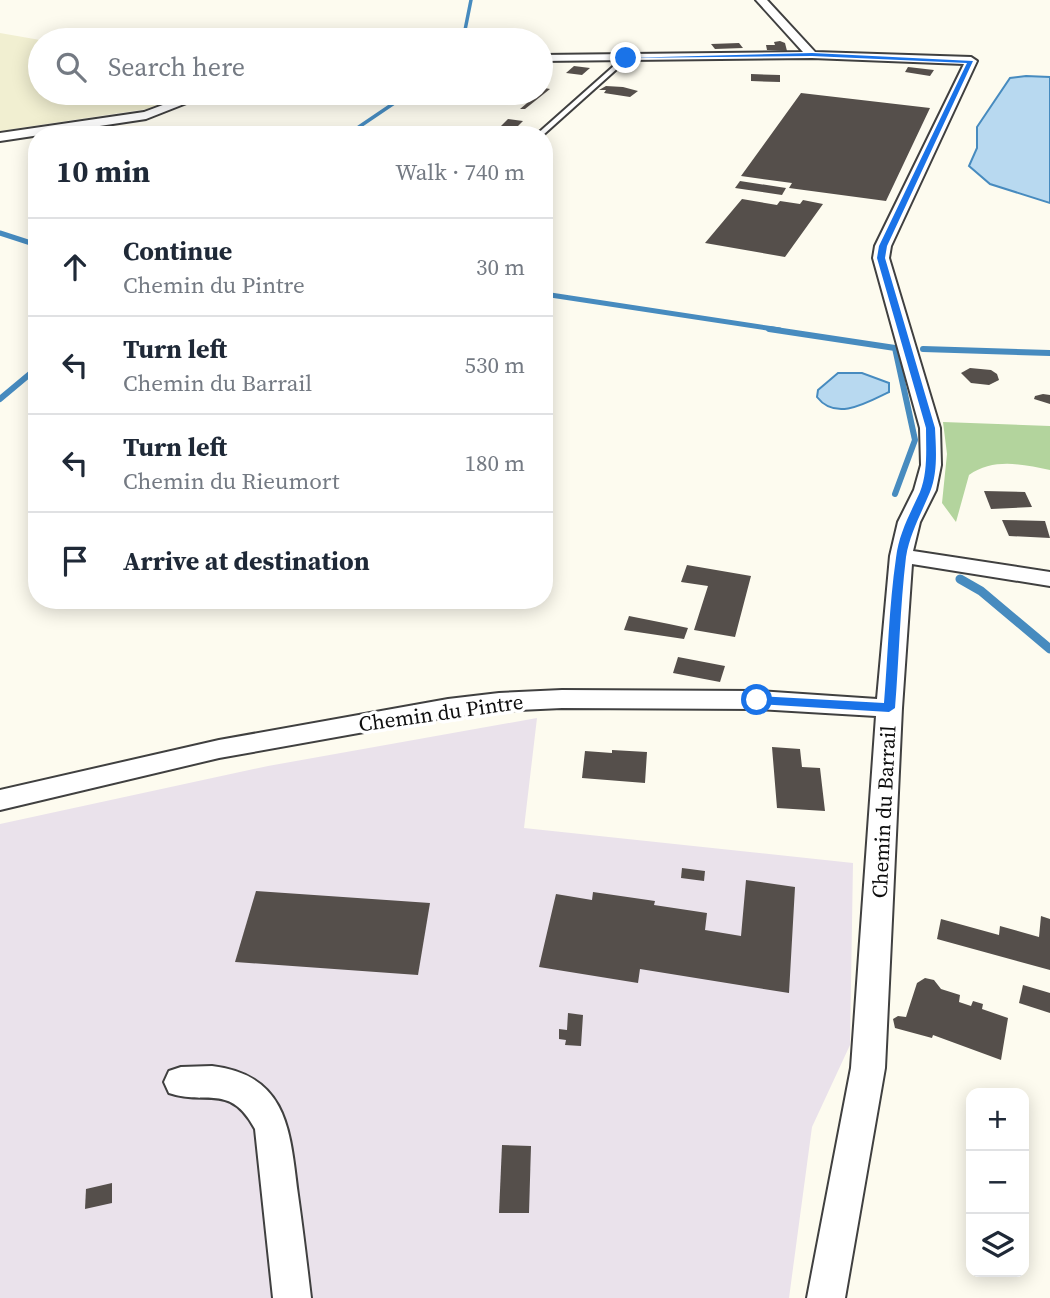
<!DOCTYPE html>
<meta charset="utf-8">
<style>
:root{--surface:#fff;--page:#f6f6f7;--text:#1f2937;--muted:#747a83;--line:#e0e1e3}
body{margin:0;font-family:"Source Serif 4",serif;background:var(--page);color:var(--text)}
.controls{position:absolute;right:21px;bottom:21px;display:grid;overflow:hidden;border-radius:14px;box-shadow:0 4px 18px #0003}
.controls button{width:63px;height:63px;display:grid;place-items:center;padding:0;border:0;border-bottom:2px solid var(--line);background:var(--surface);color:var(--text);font:35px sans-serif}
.stop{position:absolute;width:21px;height:21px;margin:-16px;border:5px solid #1a73e8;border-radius:50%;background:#fff}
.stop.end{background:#1a73e8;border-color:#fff;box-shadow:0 2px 7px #0008}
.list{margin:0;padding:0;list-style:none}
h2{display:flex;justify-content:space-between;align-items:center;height:91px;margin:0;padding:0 28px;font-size:30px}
h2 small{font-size:23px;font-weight:400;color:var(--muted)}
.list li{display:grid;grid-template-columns:46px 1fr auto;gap:21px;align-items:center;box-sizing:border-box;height:98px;padding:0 28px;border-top:2px solid var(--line)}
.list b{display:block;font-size:26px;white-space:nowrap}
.list p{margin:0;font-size:23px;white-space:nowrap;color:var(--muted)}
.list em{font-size:23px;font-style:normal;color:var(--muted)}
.icon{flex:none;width:38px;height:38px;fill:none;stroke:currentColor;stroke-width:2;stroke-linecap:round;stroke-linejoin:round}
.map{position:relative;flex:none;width:1050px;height:1298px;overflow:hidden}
.search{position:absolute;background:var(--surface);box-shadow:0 4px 18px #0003;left:28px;top:28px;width:525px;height:77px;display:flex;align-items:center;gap:18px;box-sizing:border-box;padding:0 24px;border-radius:38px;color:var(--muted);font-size:26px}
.panel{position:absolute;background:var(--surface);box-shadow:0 4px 18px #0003;left:28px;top:126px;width:525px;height:483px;border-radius:28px}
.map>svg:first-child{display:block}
.industrial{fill:#eae2eb}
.farmland{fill:#f1efd1}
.forest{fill:#b3d49d}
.water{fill:#b8d9f0;stroke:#478bbf;stroke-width:2}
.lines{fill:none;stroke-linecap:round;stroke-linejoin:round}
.stream-far3{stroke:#478bbf;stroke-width:3.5}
.stream-far2{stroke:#478bbf;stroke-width:5}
.stream-far1{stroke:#478bbf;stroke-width:6}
.stream{stroke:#478bbf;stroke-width:9}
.building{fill:#554f4b}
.lane-casing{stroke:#404040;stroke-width:4}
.street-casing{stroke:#404040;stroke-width:4}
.lane{fill:#fff;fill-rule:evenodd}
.street{fill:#fff;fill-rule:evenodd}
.route{fill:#1a73e8}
.labels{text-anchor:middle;stroke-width:7;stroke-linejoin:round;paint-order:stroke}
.street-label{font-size:21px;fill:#0d0d0d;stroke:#fff}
</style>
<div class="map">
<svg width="1050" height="1298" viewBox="0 0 1050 1298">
<rect width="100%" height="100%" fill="#fdfbef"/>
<polygon class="industrial" points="537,718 524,828 853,863 850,1045 812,1127 789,1298 0,1298 0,824 268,766"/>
<polygon class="farmland" points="0,33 40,40 40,93 190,93 153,108 0,131"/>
<path class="forest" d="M943,422l107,4v44c-28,-6 -57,-12 -81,5l-13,47 -14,-19 5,-49z"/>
<g class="water">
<polygon points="1026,76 1050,77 1050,203 990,184 969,166 977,148 977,127 1010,78"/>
<path d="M838,373h24l27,10v9c-21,10 -53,30 -72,5l1,-7z"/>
</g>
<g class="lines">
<g class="stream-far3">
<polyline points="463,40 471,0"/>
<polyline points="347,135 409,93"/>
</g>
<g class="stream-far2">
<polyline points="0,233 37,245"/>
<polyline points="544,294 780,330"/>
</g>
<g class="stream-far1">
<polyline points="769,329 895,348 915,440 895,494"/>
<polyline points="923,349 1050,353"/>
<polyline points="0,399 37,368"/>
</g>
<polyline class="stream" points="960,579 981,591 1050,649"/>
</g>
<g class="building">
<polygon points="780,41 785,43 787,51 767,50 766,45 775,45 774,42"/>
<polygon points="739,43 743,48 715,49 711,44"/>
<polygon points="574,66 590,68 582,75 566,73"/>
<polygon points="908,67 934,70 930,76 905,72"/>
<polygon points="751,74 780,75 780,82 751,81"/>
<polygon points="606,86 623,87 638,91 630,97 604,93 606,90 599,90"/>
<polygon points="545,88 550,89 525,109 520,109"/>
<polygon points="801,93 930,108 886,201 789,188 792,183 741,176"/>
<polygon points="508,119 523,121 516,128 501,126"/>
<polygon points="740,181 786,188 782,195 735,188"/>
<polygon points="742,199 777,205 780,201 800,204 803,200 823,204 785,257 705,243"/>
<polygon points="970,368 991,370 997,374 999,380 989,385 971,383 961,373"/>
<polygon points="1043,394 1050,395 1050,404 1034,399 1035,396"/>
<polygon points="984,491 1025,492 1032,507 991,509"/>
<polygon points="1002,520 1045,521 1050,538 1009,536"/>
<polygon points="687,565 751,576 735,637 694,630 708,586 681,582"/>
<polygon points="629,616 669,624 688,628 684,639 624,630"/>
<polygon points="678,657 725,666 720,682 673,673"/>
<polygon points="772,747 800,749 802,767 820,768 825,811 777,808"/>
<polygon points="612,750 647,752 645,783 582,778 585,751 612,753"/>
<polygon points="682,868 705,871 704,881 681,878"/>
<polygon points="746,880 795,887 789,993 640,969 638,983 539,967 556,894 592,900 593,892 655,901 654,905 707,913 705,930 741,936"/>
<polygon points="256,891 430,903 418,975 235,962"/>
<polygon points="1041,916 1050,919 1050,970 937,939 941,919 999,935 1000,926 1039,937"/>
<polygon points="925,978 934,980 941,989 960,995 959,1002 971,1006 973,1001 983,1004 982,1009 1008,1018 1001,1060 933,1035 932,1038 895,1028 893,1019 898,1016 906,1017 917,983"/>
<polygon points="1023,985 1050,993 1050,1013 1019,1003"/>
<polygon points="568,1013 583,1015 581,1046 565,1045 566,1040 559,1039 559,1029 567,1030"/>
<polygon points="502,1145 531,1146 529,1213 499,1213"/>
<polygon points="112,1183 112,1203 85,1209 86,1189"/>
</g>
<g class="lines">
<defs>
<polygon id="lane" points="624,57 629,58 543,135 536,135"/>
<g id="street">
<polygon points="756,0 767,0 815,52 971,57 977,61 891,246 889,258 940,428 941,465 936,490 920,522 913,551 1050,572 1050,586 912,564 902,708 885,1068 845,1298 807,1298 851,1068 876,716 757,709 562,708 499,711 448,717 219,758 0,810 0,790 219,740 448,699 499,693 562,690 757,691 877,699 890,556 898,522 914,490 921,465 920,428 873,258 875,246 964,64 812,58 541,61 541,55 803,52"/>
<polygon points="195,93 212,93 146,119 0,141 0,133 144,112"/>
<path d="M212,1066c77,9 78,67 86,129 5,35 9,69 13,103h-38l-18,-169c-25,-47 -49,-23 -86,-36l-5,-11 5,-11 12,-4z"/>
</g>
</defs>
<use href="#lane" class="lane-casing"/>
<use href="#street" class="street-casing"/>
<use href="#lane" class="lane"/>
<use href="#street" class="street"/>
</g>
<path class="route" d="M812,53l161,8 -86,185 -2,12 50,170c1,21 3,44 -5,64 -9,22 -20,41 -24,65 -6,50 -7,101 -11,151l-6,4 -132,-8 -6,-4 6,-4 127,7c4,-48 5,-97 12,-145 3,-25 14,-44 24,-66 8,-20 6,-43 6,-64l-49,-170 2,-12 88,-183 -155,-7 -189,2z"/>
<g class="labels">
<g class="street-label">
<text transform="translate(441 713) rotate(-8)" y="7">Chemin du Pintre</text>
<text transform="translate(884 812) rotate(-87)" y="7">Chemin du Barrail</text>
</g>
</g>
</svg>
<div class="controls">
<button>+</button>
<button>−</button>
<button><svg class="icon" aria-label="layers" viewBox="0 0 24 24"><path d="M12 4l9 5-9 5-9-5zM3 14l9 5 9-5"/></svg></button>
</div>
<div class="stop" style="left:757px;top:700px"></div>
<div class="stop end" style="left:626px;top:58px"></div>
<div class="search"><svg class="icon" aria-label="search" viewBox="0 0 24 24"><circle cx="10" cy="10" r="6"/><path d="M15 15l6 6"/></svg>Search here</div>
<section class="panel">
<h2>10 min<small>Walk · 740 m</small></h2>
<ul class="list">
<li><svg class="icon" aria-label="ahead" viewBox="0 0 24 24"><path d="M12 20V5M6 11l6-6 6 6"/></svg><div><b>Continue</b><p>Chemin du Pintre</p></div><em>30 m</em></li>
<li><svg class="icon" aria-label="left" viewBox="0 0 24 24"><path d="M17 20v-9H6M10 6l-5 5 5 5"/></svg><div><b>Turn left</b><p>Chemin du Barrail</p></div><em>530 m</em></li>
<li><svg class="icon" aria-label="left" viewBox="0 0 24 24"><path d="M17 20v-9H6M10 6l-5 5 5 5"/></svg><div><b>Turn left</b><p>Chemin du Rieumort</p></div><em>180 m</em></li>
<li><svg class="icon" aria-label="arrive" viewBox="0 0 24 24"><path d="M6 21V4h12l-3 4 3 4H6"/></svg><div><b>Arrive at destination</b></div></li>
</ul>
</section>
</div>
